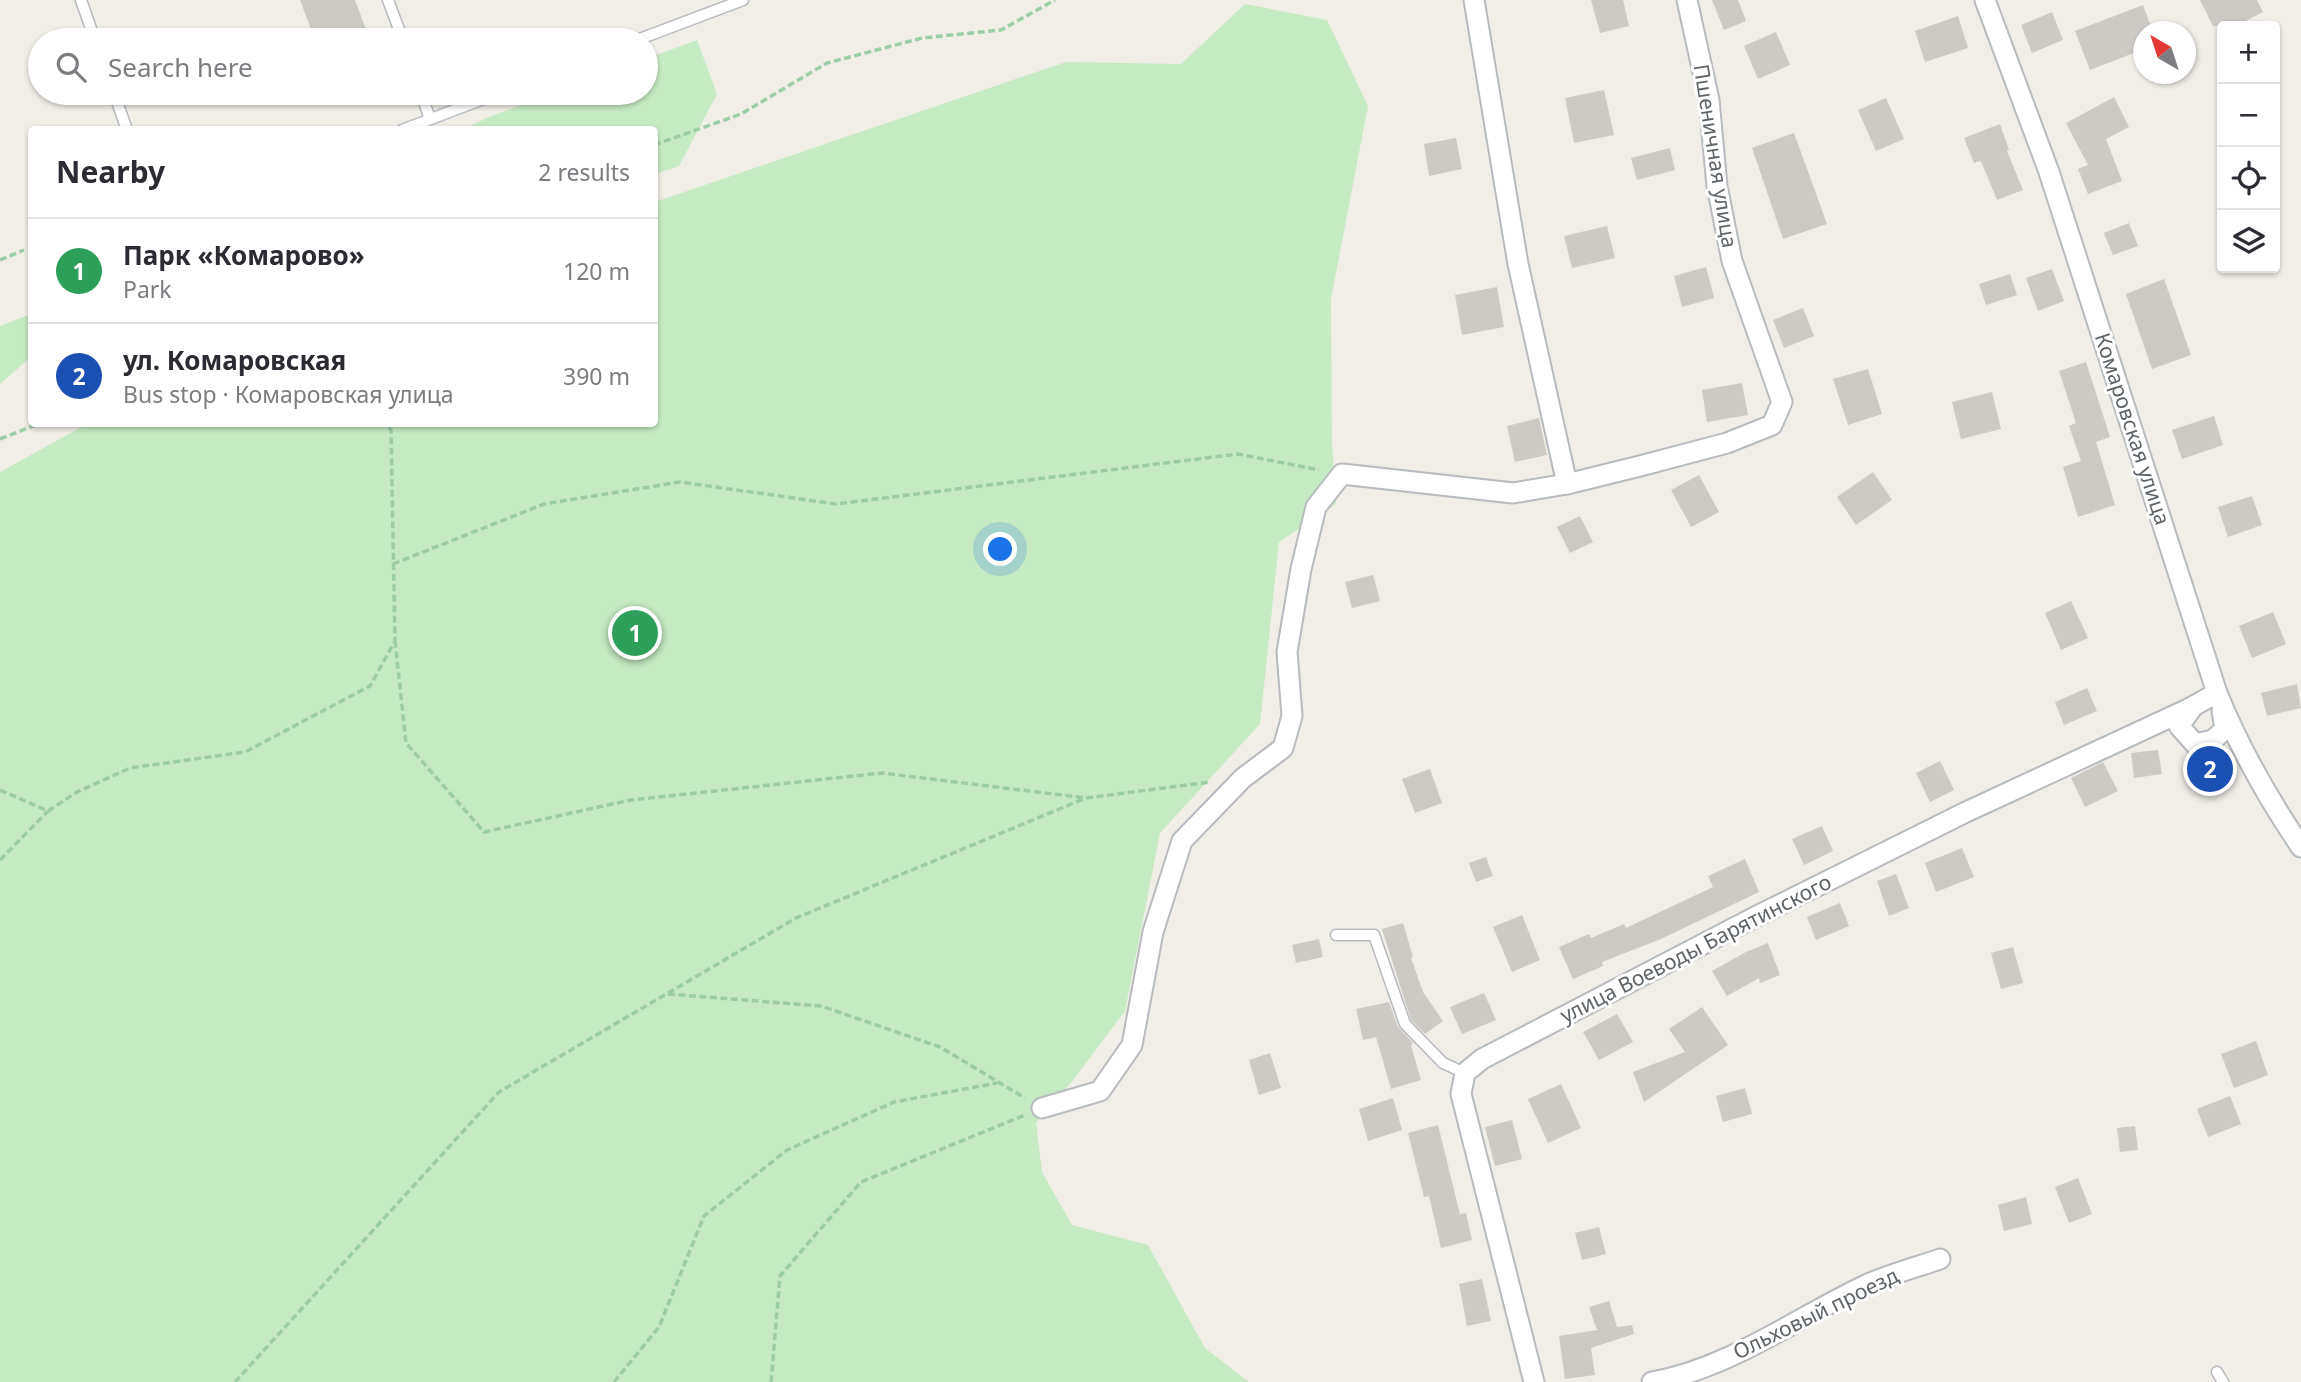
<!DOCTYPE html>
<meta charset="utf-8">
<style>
:root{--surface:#fff;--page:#f2f2f3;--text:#2b2b33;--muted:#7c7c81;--line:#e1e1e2;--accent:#111827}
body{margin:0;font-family:"Noto Sans",sans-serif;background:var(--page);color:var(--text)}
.controls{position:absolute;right:21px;top:21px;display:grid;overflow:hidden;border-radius:7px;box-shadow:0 2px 5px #0004}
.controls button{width:63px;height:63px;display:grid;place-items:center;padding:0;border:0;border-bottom:2px solid var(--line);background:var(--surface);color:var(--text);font:35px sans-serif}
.compass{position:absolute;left:2133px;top:21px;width:63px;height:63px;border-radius:50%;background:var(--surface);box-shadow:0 2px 5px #0004;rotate:321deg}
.you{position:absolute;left:1001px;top:550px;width:24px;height:24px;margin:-18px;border:5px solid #fff;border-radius:50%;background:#1a73e8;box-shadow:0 0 0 10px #1a73e833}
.badge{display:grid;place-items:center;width:46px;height:46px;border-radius:50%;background:var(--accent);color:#fff;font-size:23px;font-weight:700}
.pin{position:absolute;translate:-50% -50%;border:4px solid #fff;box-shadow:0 2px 7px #0006}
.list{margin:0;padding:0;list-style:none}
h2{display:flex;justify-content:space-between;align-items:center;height:91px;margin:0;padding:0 28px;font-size:30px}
h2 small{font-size:23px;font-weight:400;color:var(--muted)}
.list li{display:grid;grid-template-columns:46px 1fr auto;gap:21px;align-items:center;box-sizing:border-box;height:105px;padding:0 28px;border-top:2px solid var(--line)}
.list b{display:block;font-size:26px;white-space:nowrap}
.list p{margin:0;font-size:23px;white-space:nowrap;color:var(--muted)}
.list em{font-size:23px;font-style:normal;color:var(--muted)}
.icon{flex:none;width:38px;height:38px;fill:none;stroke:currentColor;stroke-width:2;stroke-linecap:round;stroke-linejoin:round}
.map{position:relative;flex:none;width:2301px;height:1382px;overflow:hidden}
.search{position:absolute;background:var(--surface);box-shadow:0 2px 5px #0004;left:28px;top:28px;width:630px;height:77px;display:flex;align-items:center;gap:18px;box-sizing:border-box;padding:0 24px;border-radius:38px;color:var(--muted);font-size:26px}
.panel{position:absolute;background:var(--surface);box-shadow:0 2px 5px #0004;left:28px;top:126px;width:630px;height:301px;border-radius:7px}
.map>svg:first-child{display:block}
.green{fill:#c6eac3}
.building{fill:#cdc9c4}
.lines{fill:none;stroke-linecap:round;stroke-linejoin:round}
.service-casing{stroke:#b7babe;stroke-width:13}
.minor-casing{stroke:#b7babe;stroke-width:23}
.path{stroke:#9ccea6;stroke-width:3.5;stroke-dasharray:7 3.5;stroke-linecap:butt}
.service{stroke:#fff;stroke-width:10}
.minor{stroke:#fff;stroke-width:19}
.labels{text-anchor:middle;stroke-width:6;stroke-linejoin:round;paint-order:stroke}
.street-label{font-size:21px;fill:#5e6468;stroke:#fff}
</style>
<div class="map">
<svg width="2301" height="1382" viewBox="0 0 2301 1382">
<rect width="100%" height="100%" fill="#f1eee7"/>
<g class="green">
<polygon points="1245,4 1327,20 1368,106 1331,299 1332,443 1336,504 1279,542 1260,724 1160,833 1125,1011 1074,1079 1036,1123 1042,1172 1072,1225 1148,1245 1205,1348 1249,1382 0,1382 0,472 87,424 654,424 655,202 1066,62 1181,64"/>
<polygon points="697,40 717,94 679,166 655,174 654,130 463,129 491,116 555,93 646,93 646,59"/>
<polygon points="31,314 31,357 0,384 0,326"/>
</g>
<g class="building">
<polygon points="300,0 355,0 370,40 315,40"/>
<polygon points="1591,0 1623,0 1629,26 1600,33"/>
<polygon points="1712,0 1738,0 1746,21 1724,30"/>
<polygon points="2200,0 2257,0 2263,12 2236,26 2213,26"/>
<polygon points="2143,5 2153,32 2144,32 2144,49 2090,70 2075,31"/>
<polygon points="2052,12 2063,40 2032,53 2021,25"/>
<polygon points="1958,16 1968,48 1925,62 1915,31"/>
<polygon points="1776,32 1790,65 1758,79 1744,46"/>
<polygon points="1604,90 1614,135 1574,143 1565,98"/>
<polygon points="2114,97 2129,127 2106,139 2122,181 2088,194 2078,169 2088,165 2066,123"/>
<polygon points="1886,98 1904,139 1876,151 1858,110"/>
<polygon points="2000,124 2009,150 2007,151 2023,190 1997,200 1981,161 1974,163 1964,138"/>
<polygon points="1794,133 1827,224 1783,239 1752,148"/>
<polygon points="1456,138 1462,169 1429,176 1424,144"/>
<polygon points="1670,148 1675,170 1637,180 1631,158"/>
<polygon points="2129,223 2138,246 2113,255 2104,233"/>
<polygon points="1607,226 1615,258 1572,268 1564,236"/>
<polygon points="1706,267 1714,298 1682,307 1674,276"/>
<polygon points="2052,269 2064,301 2038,311 2026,278"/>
<polygon points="2010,274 2017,295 1986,305 1979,284"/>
<polygon points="2164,279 2191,355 2152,369 2126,294"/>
<polygon points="1497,287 1504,327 1462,335 1455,295"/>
<polygon points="1803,308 1814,336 1784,348 1773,320"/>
<polygon points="2086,362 2110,437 2096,442 2115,505 2078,517 2063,467 2081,461 2069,426 2076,423 2059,371"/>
<polygon points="1868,369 1882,414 1848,425 1833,379"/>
<polygon points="1742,383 1748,415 1707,422 1702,390"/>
<polygon points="1992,392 2001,429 1961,439 1952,402"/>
<polygon points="2214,416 2223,445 2182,459 2172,430"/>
<polygon points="1539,418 1547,455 1515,462 1507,426"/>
<polygon points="1873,472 1892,500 1856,525 1837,497"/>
<polygon points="1699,475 1719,512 1691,527 1671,490"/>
<polygon points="2252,496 2262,525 2228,537 2218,507"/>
<polygon points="1580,516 1593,542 1570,553 1557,527"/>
<polygon points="1373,575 1380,601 1352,608 1345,582"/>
<polygon points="2071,601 2088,638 2061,650 2045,613"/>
<polygon points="2273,612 2286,644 2252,658 2239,626"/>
<polygon points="2297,684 2301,708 2267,716 2261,693"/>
<polygon points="2087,688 2097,711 2064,725 2055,702"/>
<polygon points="2158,750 2162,774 2134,778 2131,753"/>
<polygon points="1940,761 1954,790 1930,802 1916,773"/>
<polygon points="2103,762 2118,791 2085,807 2071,778"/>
<polygon points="1430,769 1442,803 1415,813 1402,779"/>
<polygon points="1822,826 1833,851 1804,865 1792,839"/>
<polygon points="1962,848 1974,877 1936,892 1925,863"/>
<polygon points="1486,857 1493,876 1476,882 1469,863"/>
<polygon points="1745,859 1759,892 1661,939 1602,962 1603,966 1573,979 1559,947 1589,934 1591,938 1624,924 1626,928 1713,887 1708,876"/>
<polygon points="1896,874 1909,908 1889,916 1877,881"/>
<polygon points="1840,903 1849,926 1816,940 1807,917"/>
<polygon points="1522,915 1540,960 1512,972 1493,927"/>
<polygon points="1403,923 1413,957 1411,958 1423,992 1443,1021 1425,1034 1411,1020 1382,929"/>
<polygon points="1319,939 1323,957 1296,963 1292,945"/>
<polygon points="1768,943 1780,975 1760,983 1759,978 1727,996 1712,971 1746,952"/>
<polygon points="2013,947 2023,983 2001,989 1991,953"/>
<polygon points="1484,993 1496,1020 1462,1034 1450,1007"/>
<polygon points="1389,1002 1398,1027 1413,1043 1411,1045 1421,1080 1391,1089 1376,1037 1363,1040 1356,1009"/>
<polygon points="1702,1007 1728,1045 1644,1102 1633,1072 1685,1052 1669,1029"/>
<polygon points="1617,1014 1633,1042 1599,1060 1583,1032"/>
<polygon points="2256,1041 2268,1075 2234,1088 2221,1054"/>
<polygon points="1270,1053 1281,1088 1259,1095 1249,1060"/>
<polygon points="1561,1084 1581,1128 1548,1143 1528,1099"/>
<polygon points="1745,1088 1752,1114 1723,1122 1716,1096"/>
<polygon points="2230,1096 2241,1124 2208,1137 2197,1109"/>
<polygon points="1393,1098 1402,1130 1368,1141 1359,1109"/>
<polygon points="1512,1120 1522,1159 1495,1166 1485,1127"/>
<polygon points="1438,1125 1460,1214 1466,1213 1472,1240 1441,1248 1429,1196 1424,1197 1408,1133"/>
<polygon points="2135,1126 2138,1150 2120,1152 2117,1128"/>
<polygon points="2078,1178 2092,1214 2069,1223 2055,1187"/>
<polygon points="2026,1197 2032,1224 2004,1231 1998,1205"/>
<polygon points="1599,1227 1606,1254 1582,1260 1575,1233"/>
<polygon points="1482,1279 1491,1321 1467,1326 1459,1284"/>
<polygon points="1609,1301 1617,1327 1632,1325 1634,1334 1591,1348 1595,1375 1565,1379 1559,1336 1597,1330 1589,1307"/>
</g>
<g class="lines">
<defs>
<g id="service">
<polyline points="81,0 95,40"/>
<polyline points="388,0 403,40"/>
<polyline points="637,40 743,0"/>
<polyline points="114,93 127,130"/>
<polyline points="421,93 430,119"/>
<polyline points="402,130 499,93"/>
<polyline points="1336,935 1374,935 1405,1024 1443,1063 1465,1073"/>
<polyline points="2217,1372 2223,1382"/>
</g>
<g id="minor">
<polyline points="1474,0 1518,264 1567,484"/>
<path d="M1985,0l64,172 168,521c23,56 50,104 84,154"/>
<polyline points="2192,708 2179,726 2195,744 2213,740 2225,729 2222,711"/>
<polyline points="1042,1108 1100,1091 1132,1045 1153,932 1182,841 1243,778 1283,748 1292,716 1287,652 1301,569 1316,507 1342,474 1513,493 1567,484 1640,466 1727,443 1772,425 1782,402 1732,261 1717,186 1709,100 1687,0"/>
<polyline points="1534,1382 1461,1094 1465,1073 1482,1059 1759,915 1964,813 2188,709 2217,693"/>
<path d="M1652,1382c79,-14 145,-65 216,-98 23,-10 49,-17 72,-25"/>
</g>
</defs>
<use href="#service" class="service-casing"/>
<use href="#minor" class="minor-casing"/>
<g class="path">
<polyline points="654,145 741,114 827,63 922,38 1001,30 1055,0"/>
<polyline points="0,260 24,250"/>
<polyline points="0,439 38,424"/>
<polyline points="393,564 544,504 680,482 836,504 1238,454 1319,470"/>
<polyline points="395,641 406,743 484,832 631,800 882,773 1086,798 1210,782"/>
<polyline points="0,790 48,811 77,792 130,768 245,752 370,686 395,641 391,430 386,424"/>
<polyline points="0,860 48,811"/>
<polyline points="668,994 821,1006 940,1047 1025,1098"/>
<polyline points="235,1382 499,1092 796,918 1086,798"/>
<polyline points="614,1382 659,1327 704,1216 787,1150 894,1102 997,1083"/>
<polyline points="771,1382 780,1276 861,1182 1025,1115"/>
</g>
<use href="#service" class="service"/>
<use href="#minor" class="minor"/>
</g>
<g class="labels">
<g class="street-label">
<text transform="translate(1715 156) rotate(81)" y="7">Пшеничная улица</text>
<text transform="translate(2132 429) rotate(72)" y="7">Комаровская улица</text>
<text transform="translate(1696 949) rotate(-27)" y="7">улица Воеводы Барятинского</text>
<text transform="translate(1816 1314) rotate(-26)" y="7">Ольховый проезд</text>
</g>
</g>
</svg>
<div class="controls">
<button>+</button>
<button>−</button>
<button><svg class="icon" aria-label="locate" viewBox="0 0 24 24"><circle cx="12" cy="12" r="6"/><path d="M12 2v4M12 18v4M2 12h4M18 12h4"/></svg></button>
<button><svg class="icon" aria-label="layers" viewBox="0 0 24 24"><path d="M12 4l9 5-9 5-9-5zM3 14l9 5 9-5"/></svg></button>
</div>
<svg class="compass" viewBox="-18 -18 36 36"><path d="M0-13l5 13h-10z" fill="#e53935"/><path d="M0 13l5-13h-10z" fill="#7c7c81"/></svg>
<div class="you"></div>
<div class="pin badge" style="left:635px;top:633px;background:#2e9e5b">1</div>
<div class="pin badge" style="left:2210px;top:769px;background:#1a4fb4">2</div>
<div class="search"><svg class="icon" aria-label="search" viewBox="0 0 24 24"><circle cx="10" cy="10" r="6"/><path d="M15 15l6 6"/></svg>Search here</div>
<section class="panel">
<h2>Nearby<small>2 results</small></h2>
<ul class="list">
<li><span class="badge" style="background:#2e9e5b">1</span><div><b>Парк «Комарово»</b><p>Park</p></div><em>120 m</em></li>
<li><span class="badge" style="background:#1a4fb4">2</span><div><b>ул. Комаровская</b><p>Bus stop · Комаровская улица</p></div><em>390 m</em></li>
</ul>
</section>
</div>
